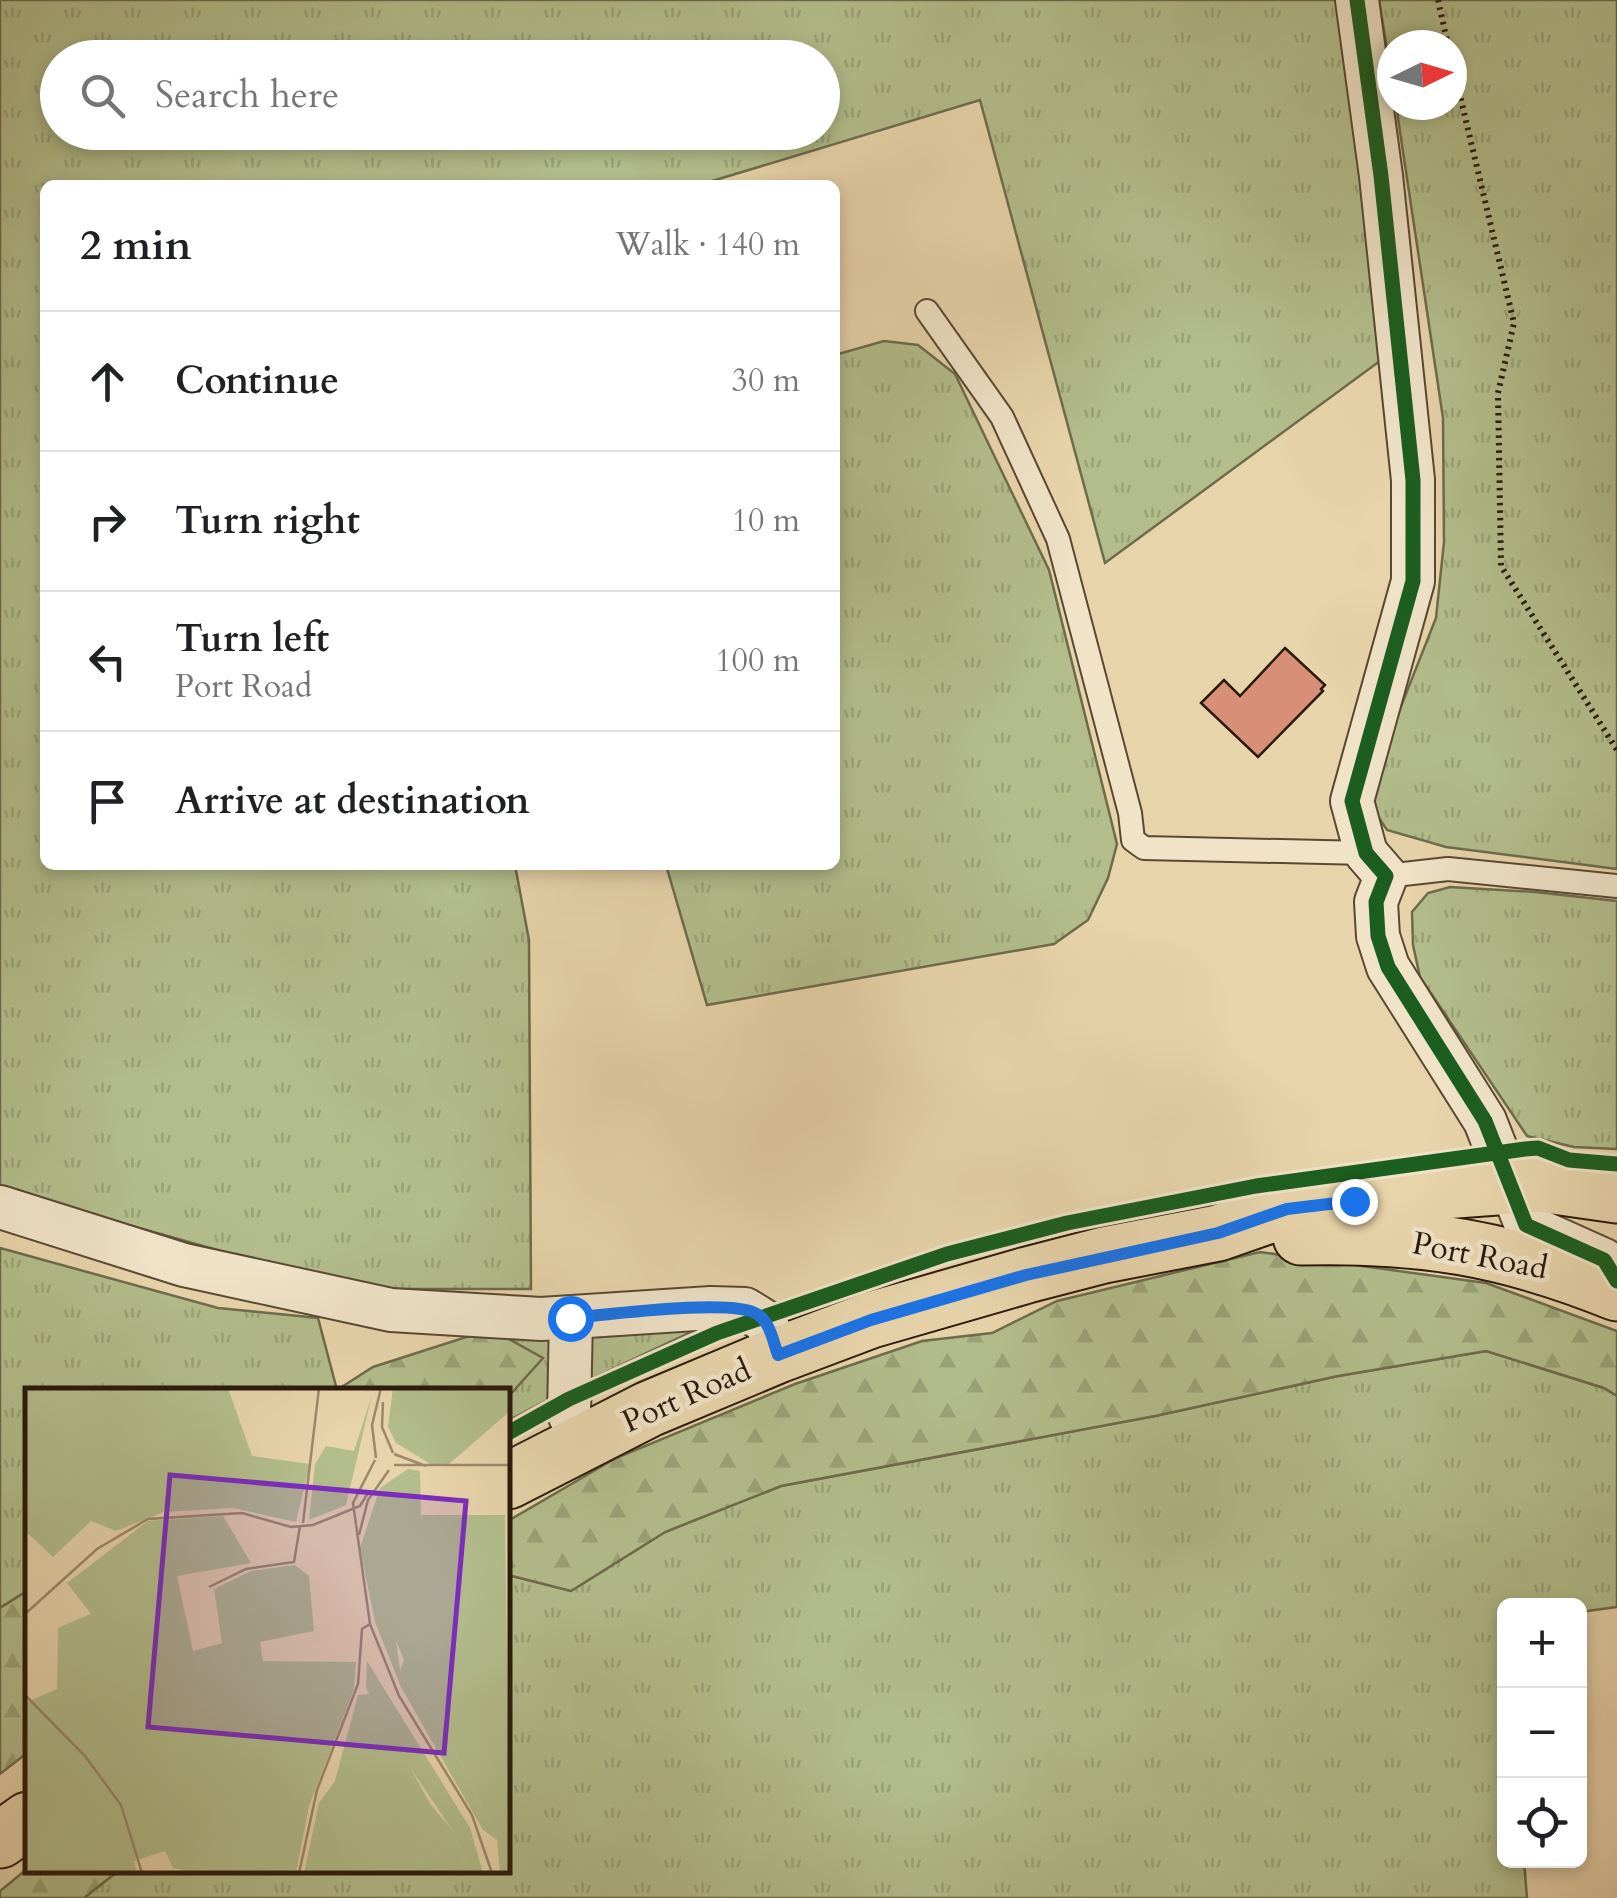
<!DOCTYPE html>
<meta charset="utf-8">
<style>
:root{--surface:#fff;--page:#f2f2f2;--text:#202124;--muted:#757577;--line:#e0e0e0}
body{margin:0;font-family:Cardo,serif;background:var(--page);color:var(--text)}
.controls{position:absolute;right:30px;bottom:30px;display:grid;overflow:hidden;border-radius:15px;box-shadow:0 5px 15px #0003}
.controls button{width:90px;height:90px;display:grid;place-items:center;padding:0;border:0;border-bottom:2px solid var(--line);background:var(--surface);color:var(--text);font:50px sans-serif}
.compass{position:absolute;left:1377px;top:30px;width:90px;height:90px;border-radius:50%;background:var(--surface);box-shadow:0 5px 15px #0003;rotate:85deg}
.stop{position:absolute;width:30px;height:30px;margin:-22px;border:8px solid #1a73e8;border-radius:50%;background:#fff}
.stop.end{background:#1a73e8;border-color:#fff;box-shadow:0 2px 10px #0008}
.list{margin:0;padding:0;list-style:none}
h2{display:flex;justify-content:space-between;align-items:center;height:130px;margin:0;padding:0 40px;font-size:42px}
h2 small{font-size:32px;font-weight:400;color:var(--muted)}
.list li{display:grid;grid-template-columns:65px 1fr auto;gap:30px;align-items:center;box-sizing:border-box;height:140px;padding:0 40px;border-top:2px solid var(--line)}
.list b{display:block;font-size:38px;white-space:nowrap}
.list p{margin:0;font-size:32px;white-space:nowrap;color:var(--muted)}
.list em{font-size:32px;font-style:normal;color:var(--muted)}
.icon{flex:none;width:55px;height:55px;fill:none;stroke:currentColor;stroke-width:2;stroke-linecap:round;stroke-linejoin:round}
.map{position:relative;flex:none;width:1617px;height:1898px;overflow:hidden}
.search{position:absolute;background:var(--surface);box-shadow:0 5px 15px #0003;left:40px;top:40px;width:800px;height:110px;display:flex;align-items:center;gap:25px;box-sizing:border-box;padding:0 35px;border-radius:55px;color:var(--muted);font-size:38px}
.panel{position:absolute;background:var(--surface);box-shadow:0 5px 15px #0003;left:40px;top:180px;width:800px;height:690px;border-radius:15px}
.map>svg:first-child{display:block}
.grass{fill:url(#grass-tufts);stroke:#6e6b4c;stroke-width:2.5;fill-rule:evenodd}
.forest{fill:url(#forest-firs);stroke:#6e6b4c;stroke-width:2.5}
.building{fill:#d79077;stroke:#29190b;stroke-width:2.5}
.lines{fill:none;stroke-linecap:round;stroke-linejoin:round}
.lane-casing{stroke:#594833;stroke-width:26}
.street-casing{stroke:#594833;stroke-width:46}
.primary-casing{stroke:#29190b;stroke-width:59}
.path{stroke:#29190b;stroke-width:6;stroke-dasharray:2.5 5;stroke-linecap:butt}
.lane{stroke:#f0e3c8;stroke-width:22}
.street{stroke:#f0e3c8;stroke-width:42}
.primary{stroke:#e8d4ab;stroke-width:55}
.cycleway-casing{stroke:#f0e3c8;stroke-width:21}
.cycleway{stroke:#1b5e20;stroke-width:15}
.route{stroke:#1a73e8;stroke-width:12}
.labels{text-anchor:middle;stroke-width:9;stroke-linejoin:round;paint-order:stroke}
.street-label{font-size:32px;fill:#29190b;stroke:#f0e3c8}
.inset-road{fill:none;stroke:#9c896b;stroke-width:2.5}
.view{fill:#7b2cbf;fill-opacity:0.15;stroke:#7b2cbf;stroke-width:5}
.inset-edge{fill:none;stroke:#29190b;stroke-width:5}
</style>
<div class="map">
<svg width="1617" height="1898" viewBox="0 0 1617 1898">
<defs>
<pattern id="grass-tufts" width="24" height="20" patternUnits="userSpaceOnUse" patternTransform="scale(2.5)"><rect width="24" height="20" fill="#b3bd8c"/><path d="M3 7l-1-3M5 7V3M7 7l1-3M15 17l-1-3M17 17v-4M19 17l1-3" fill="none" stroke="#9aa277"/></pattern>
<pattern id="forest-firs" width="22" height="20" patternUnits="userSpaceOnUse" patternTransform="scale(2.5)"><rect width="22" height="20" fill="#b3bd8c"/><path d="M5 1l3.5 6h-7zM16 11l3.5 6h-7z" fill="#9aa277"/></pattern>
</defs>
<rect width="100%" height="100%" fill="#e8d4ab"/>
<filter id="stains"><feTurbulence type="fractalNoise" baseFrequency=".002" numOctaves="4"/><feColorMatrix values="0 0 0 0 .2 0 0 0 0 .09 0 0 0 0 .02 0 0 0 .5 -.17"/></filter>
<radialGradient id="worn" r=".72"><stop offset=".6" stop-color="#630" stop-opacity="0"/><stop offset="1" stop-color="#630" stop-opacity=".3"/></radialGradient>
<g class="grass">
<path d="M0,0h1340l44,358 -279,205 -125,-463 -281,85h-654v680h470l14,75 2,349h-174l-357,-100zM58,58h764v74h-764z"/>
<polygon points="1379,0 1617,0 1617,869 1446,847 1387,830 1369,803 1396,719 1436,618 1444,542 1443,418 1396,105 1452,105 1452,45 1392,45 1392,80"/>
<polygon points="884,341 918,345 955,374 1049,570 1117,844 1108,878 1088,920 1054,944 707,1005 666,865 835,865 835,355"/>
<polygon points="1450,887 1535,892 1617,901 1617,1149 1574,1147 1527,1136 1420,977 1413,945 1412,912 1428,893"/>
<polygon points="0,1248 218,1308 318,1318 337,1390 28,1390 27,1591 0,1608"/>
<polygon points="700,1328 583,1383 586,1345 593,1336"/>
<polygon points="491,1329 546,1333 555,1347 553,1397 508,1421 508,1397 542,1358"/>
<polygon points="1486,1351 1604,1388 1617,1396 1617,1607 1580,1612 1580,1606 1504,1606 1504,1621 1501,1622 1504,1660 1504,1860 1524,1861 1527,1898 84,1898 118,1871 508,1870 508,1575 571,1591 665,1532 781,1486 1155,1416 1338,1376"/>
</g>
<g class="forest">
<polygon points="1260,1252 1486,1283 1617,1331 1617,1396 1604,1388 1486,1351 1338,1376 1155,1416 781,1486 665,1532 571,1591 508,1575 508,1521 616,1458 795,1384 922,1341 992,1333 1057,1301"/>
<polygon points="491,1329 543,1358 508,1397 508,1390 337,1390 373,1367"/>
<polygon points="27,1591 27,1753 0,1774 0,1608"/>
<polygon points="27,1869 28,1870 118,1871 84,1898 0,1898 0,1891"/>
</g>
<polygon class="building" points="1285,648 1325,685 1321,689 1323,691 1258,757 1201,703 1224,680 1240,696"/>
<g class="lines">
<defs>
<g id="lane">
<polyline points="927,311 1002,417 1058,539 1130,813 1133,840 1144,848 1366,853"/>
<polyline points="1386,876 1448,869 1617,886"/>
</g>
<g id="street">
<polyline points="1357,0 1381,176 1413,480 1413,581 1352,801 1366,853 1386,876 1376,902 1378,936 1388,967 1485,1121 1526,1225 1604,1260 1617,1281"/>
<polyline points="0,1207 184,1265 391,1310 541,1319 711,1308 745,1309 766,1322 778,1355"/>
<polyline points="571,1318 569,1414 581,1441"/>
</g>
<g id="primary">
<path d="M1301,1237c119,-3 205,11 316,56"/>
<polyline points="508,1481 649,1409 778,1355 871,1320 1027,1275 1104,1255 1218,1233 1287,1209 1429,1192 1540,1184 1617,1195"/>
<polyline points="0,1840 28,1820"/>
</g>
</defs>
<use href="#lane" class="lane-casing"/>
<use href="#street" class="street-casing"/>
<use href="#primary" class="primary-casing"/>
<g class="path">
<polyline points="1438,0 1448,45"/>
<polyline points="1452,62 1514,323 1498,393 1501,566 1617,750"/>
</g>
<use href="#lane" class="lane"/>
<use href="#street" class="street"/>
<use href="#primary" class="primary"/>
<defs>
<g id="cycleway">
<polyline points="1357,0 1381,176 1413,480 1413,581 1352,801 1366,853 1386,876 1376,902 1378,936 1388,967 1485,1121 1526,1225 1604,1260 1617,1281"/>
<polyline points="508,1433 569,1399 717,1333 947,1254 1067,1223 1256,1186 1525,1149 1538,1148 1569,1160 1617,1164"/>
</g>
</defs>
<use href="#cycleway" class="cycleway-casing"/>
<use href="#cycleway" class="cycleway"/>
</g>
<g class="lines">
<path class="route" d="M570,1318c36,-3 162,-20 187,-4 13,8 16,27 21,41l93,-35 155,-45 192,-42 69,-24 67,-8"/>
</g>
<g class="labels">
<g class="street-label">
<text transform="translate(1480 1255) rotate(11)" y="11">Port Road</text>
<text transform="translate(686 1395) rotate(-24)" y="11">Port Road</text>
</g>
</g>
<g transform="translate(25 1388)">
<rect width="485" height="485" fill="#e8d4ab"/>
<path d="M0,0h203l24,68 58,8 -14,58 -63,-14 -69,4 -48,19 -25,-10 -38,36 -28,-26zM368,0h117v23l-62,54h-16l-36,-22 -8,-16zM347,7l-26,110 -37,15 6,-56 11,-18 28,5zM395,83l1,44h84l5,358h-10l-3,-33 -35,-75 -62,-95 4,-10 -14,-34 -11,-112 18,-32zM198,128l28,47 -74,13 16,75 29,-8 -8,-54 37,-18 44,-6 14,11 5,55 -54,11 3,19 93,1 -2,27 -45,117 -13,67h-100l-23,-5 -8,-17 -31,10 3,12h-112v-170l32,-14 1,-61 33,-14 -24,-31 81,-62zM344,306l62,111 22,26 15,42h-164l15,-70 16,-22 23,-86z" fill="#b3bd8c"/>
<path d="M383,81l12,2 -23,11 -18,32 21,156 62,95 35,75 -14,-10 -82,-143 -26,-65 -15,-74 20,-60zM342,273l103,167 13,45h-15l-15,-42 -50,-74 -37,-69z" fill="#b3bd8c"/>
<path class="inset-road" d="M358,14l-1,25 11,26M369,66l32,12M351,70l-4,-33 9,-37M350,72l-22,43 17,121 29,72 73,119 20,58M369,77h116M278,135l16,-135M334,147l9,-35 21,-30M184,199l37,-18 48,-7 6,-36M0,226l72,-65 51,-30 94,-6 49,14 22,-2 47,-19 8,-13M0,307l60,61 36,49 21,68M274,485l18,-83 41,-106 4,-55 8,-5"/>
<path class="view" d="M145,87l296,26 -22,252 -296,-26z"/>
<rect width="485" height="485" class="inset-edge"/>
</g>
<rect width="100%" height="100%" filter="url(#stains)"/>
<rect width="100%" height="100%" fill="url(#worn)"/>
</svg>
<div class="controls">
<button>+</button>
<button>−</button>
<button><svg class="icon" aria-label="locate" viewBox="0 0 24 24"><circle cx="12" cy="12" r="6"/><path d="M12 2v4M12 18v4M2 12h4M18 12h4"/></svg></button>
</div>
<svg class="compass" viewBox="-18 -18 36 36"><path d="M0-13l5 13h-10z" fill="#e53935"/><path d="M0 13l5-13h-10z" fill="#757577"/></svg>
<div class="stop" style="left:570px;top:1318px"></div>
<div class="stop end" style="left:1354px;top:1201px"></div>
<div class="search"><svg class="icon" aria-label="search" viewBox="0 0 24 24"><circle cx="10" cy="10" r="6"/><path d="M15 15l6 6"/></svg>Search here</div>
<section class="panel">
<h2>2 min<small>Walk · 140 m</small></h2>
<ul class="list">
<li><svg class="icon" aria-label="ahead" viewBox="0 0 24 24"><path d="M12 20V5M6 11l6-6 6 6"/></svg><div><b>Continue</b></div><em>30 m</em></li>
<li><svg class="icon" aria-label="right" viewBox="0 0 24 24"><path d="M7 20v-9h11M14 6l5 5-5 5"/></svg><div><b>Turn right</b></div><em>10 m</em></li>
<li><svg class="icon" aria-label="left" viewBox="0 0 24 24"><path d="M17 20v-9H6M10 6l-5 5 5 5"/></svg><div><b>Turn left</b><p>Port Road</p></div><em>100 m</em></li>
<li><svg class="icon" aria-label="arrive" viewBox="0 0 24 24"><path d="M6 21V4h12l-3 4 3 4H6"/></svg><div><b>Arrive at destination</b></div></li>
</ul>
</section>
</div>
